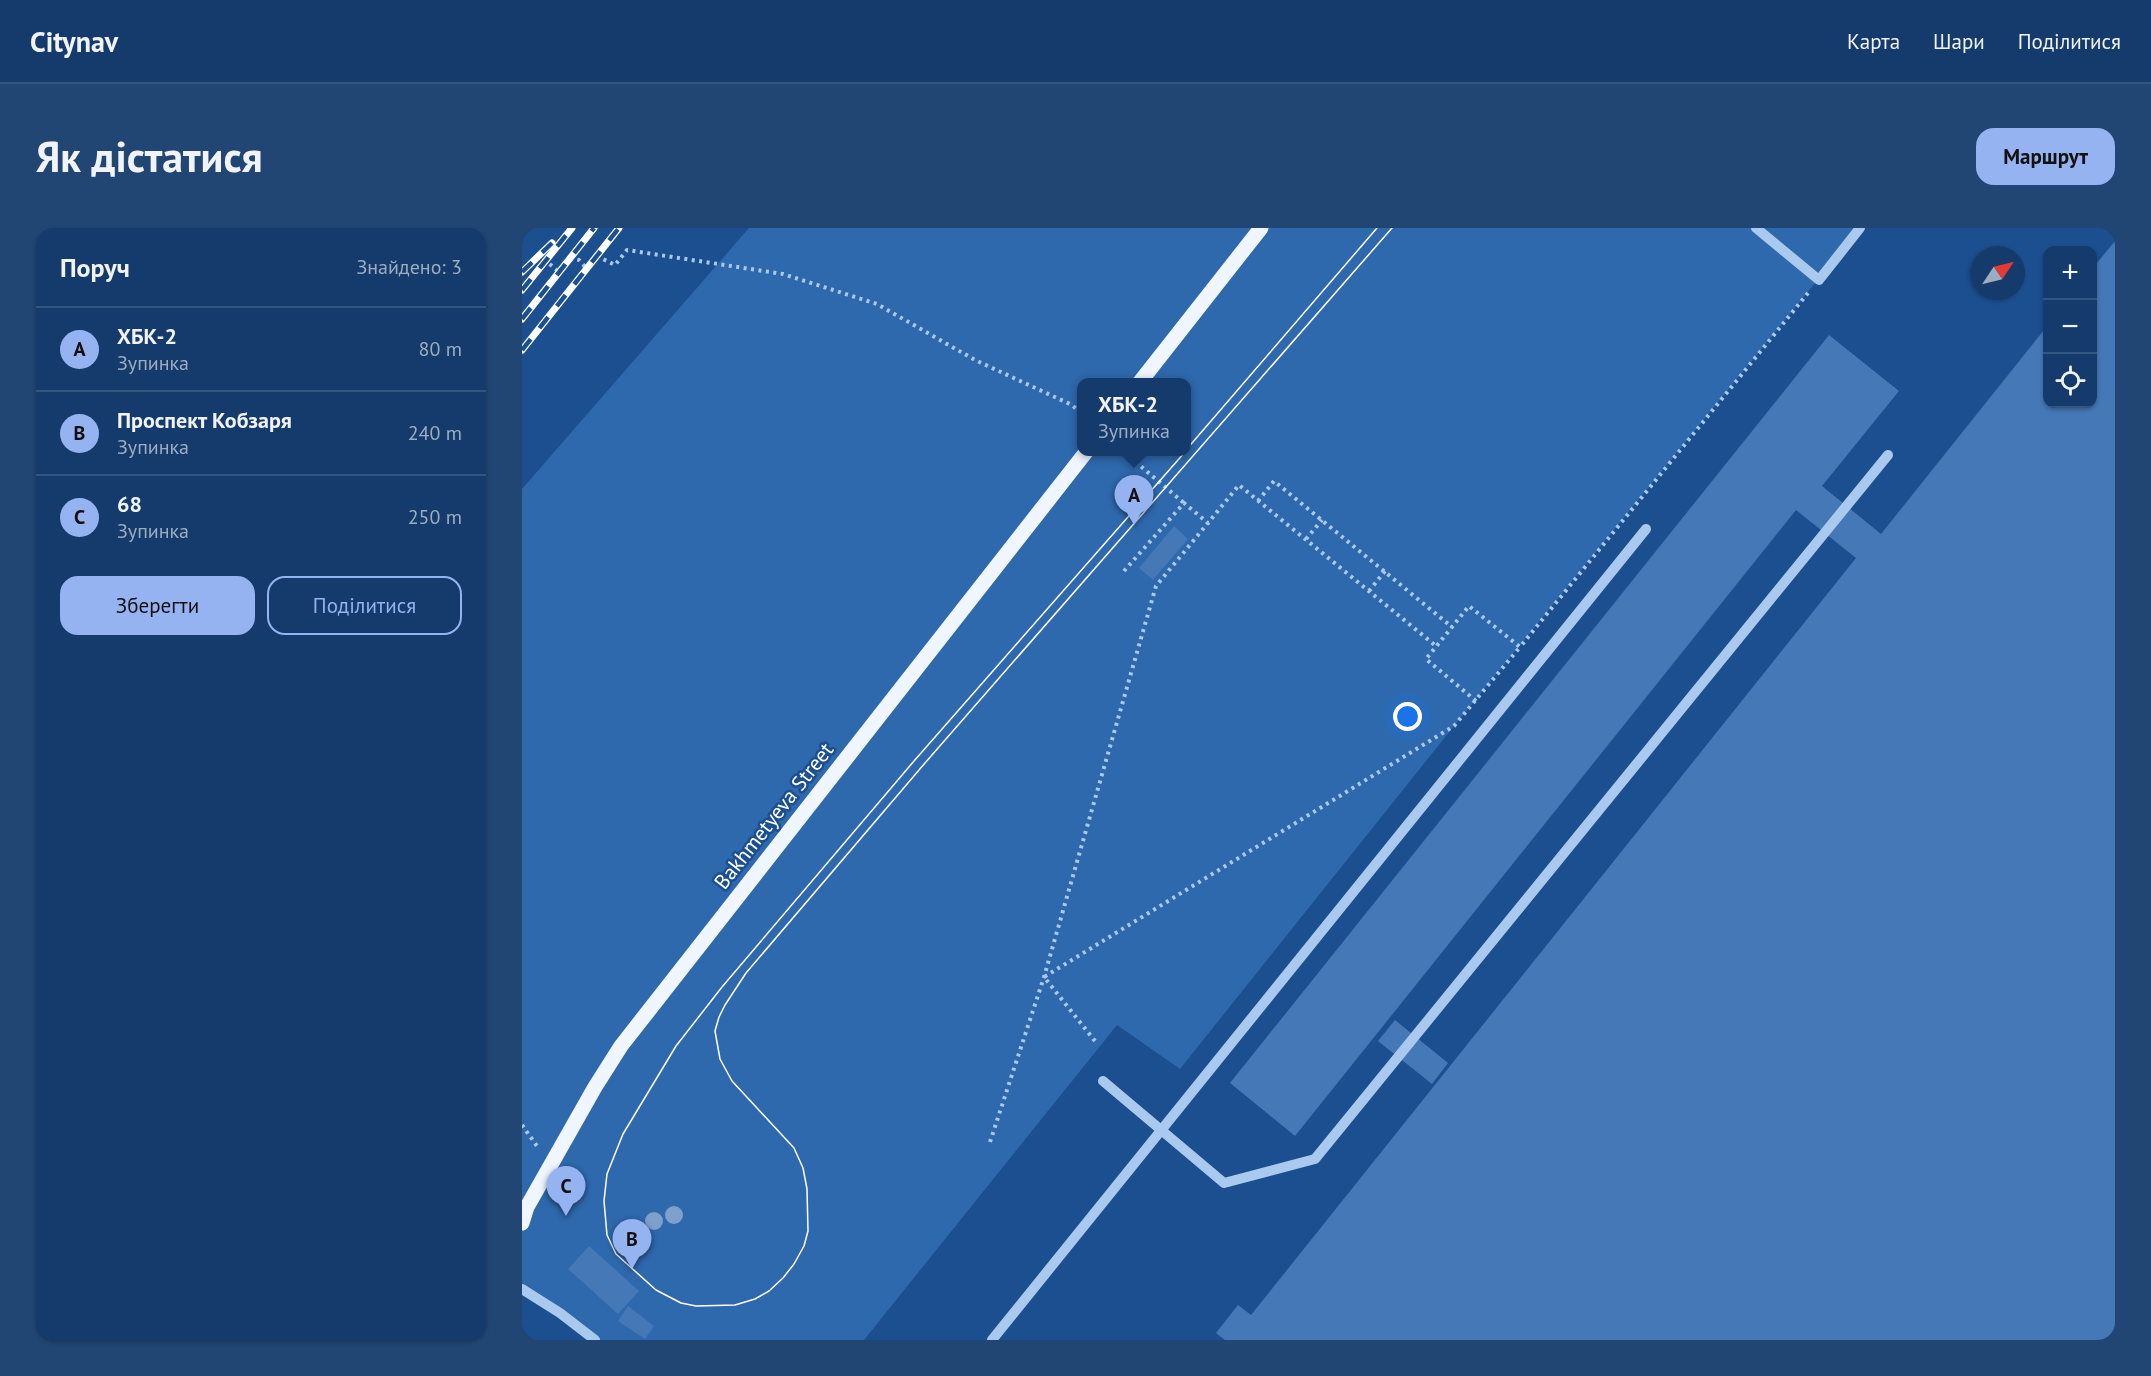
<!DOCTYPE html>
<html lang="uk">
<meta charset="utf-8">
<style>
:root{--surface:#143b6b;--page:#214673;--text:#f1f3f6;--muted:#9dadc1;--line:#33557e;--accent:#95b2f1}
body{margin:0;font-family:"PT Sans",sans-serif;background:var(--page);color:var(--text)}
.controls{position:absolute;right:18px;top:18px;display:grid;overflow:hidden;border-radius:12px;box-shadow:0 2px 4px #0004}
.controls button{width:54px;height:54px;display:grid;place-items:center;padding:0;border:0;border-bottom:2px solid var(--line);background:var(--surface);color:var(--text);font:30px sans-serif}
.compass{position:absolute;left:1449px;top:18px;width:54px;height:54px;border-radius:50%;background:var(--surface);box-shadow:0 2px 4px #0004;rotate:55deg}
.you{position:absolute;left:886px;top:489px;width:21px;height:21px;margin:-15px;border:4px solid #fff;border-radius:50%;background:#1a73e8;box-shadow:0 0 0 9px #1a73e833}
.badge{display:grid;place-items:center;width:39px;height:39px;border-radius:50%;background:var(--accent);color:#111;font-size:20px;font-weight:700}
.pin{position:absolute;translate:-50% -50px;filter:drop-shadow(0 2px 3px #0008)}
.pin::after{content:'';position:absolute;top:32px;width:21px;height:18px;background:inherit;clip-path:polygon(0 0,100% 0,50% 100%)}
.popup{position:absolute;left:555px;top:150px;width:114px;height:78px;box-sizing:border-box;display:grid;place-content:center;border-radius:12px;background:var(--surface);filter:drop-shadow(0 2px 4px #0005);font-size:20px;white-space:nowrap;color:var(--muted)}
.popup b{font-size:22px;color:var(--text)}
.popup::after{content:'';position:absolute;left:50%;top:100%;margin-left:-12px;border:12px solid transparent;border-top-color:var(--surface)}
.list{margin:0;padding:0;list-style:none}
h2{display:flex;justify-content:space-between;align-items:center;height:78px;margin:0;padding:0 24px;font-size:26px}
h2 small{font-size:20px;font-weight:400;color:var(--muted)}
.list li{display:grid;grid-template-columns:39px 1fr auto;gap:18px;align-items:center;box-sizing:border-box;height:84px;padding:0 24px;border-top:2px solid var(--line)}
.list b{display:block;font-size:22px;white-space:nowrap}
.list p{margin:0;font-size:20px;white-space:nowrap;color:var(--muted)}
.list em{font-size:20px;font-style:normal;color:var(--muted)}
.actions{display:flex;gap:12px;padding:18px 24px}
.actions a{flex:1;padding:14px 0;border:2px solid var(--accent);border-radius:18px;text-align:center;font-size:21px;color:var(--accent)}
.actions .main{background:var(--accent);color:#111}
.icon{flex:none;width:33px;height:33px;fill:none;stroke:currentColor;stroke-width:2;stroke-linecap:round;stroke-linejoin:round}
.map{position:relative;flex:none;width:1593px;height:1112px;overflow:hidden;border-radius:18px}
header{display:flex;align-items:center;gap:36px;box-sizing:border-box;height:84px;padding:0 30px;background:var(--surface);border-bottom:2px solid var(--line)}
header strong{font-size:28px}
nav{display:flex;gap:33px;margin-inline-start:auto;font-size:21px}
.intro{display:flex;align-items:center;justify-content:space-between;box-sizing:border-box;height:144px;padding:0 36px}
h1{margin:0;font-size:42px}
.button{padding:15px 27px;border-radius:18px;background:var(--accent);color:#111;font-size:21px;font-weight:700}
main{display:flex;gap:36px;padding:0 36px}
aside{flex:1;background:var(--surface);border-radius:18px;box-shadow:0 2px 4px #0004}
.map>svg:first-child{display:block}
.green{fill:#2e69ad;fill-rule:evenodd}
.building{fill:#4478b7}
.lines{fill:none;stroke-linecap:round;stroke-linejoin:round}
.path{stroke:#a9c9ee;stroke-width:4;stroke-dasharray:3 4.5;stroke-linecap:butt}
.minor{stroke:#a9c9ee;stroke-width:10}
.major{stroke:#f0f6ff;stroke-width:15}
.tram{stroke:#fff;stroke-width:1.5}
.rail-casing{stroke:#fff;stroke-width:7}
.rail{stroke:#1b4f8f;stroke-width:4.5;stroke-dasharray:14;stroke-linecap:butt}
.tree{fill:#7ea0ca}
.labels{text-anchor:middle;stroke-width:5;stroke-linejoin:round;paint-order:stroke}
.street-label{font-size:21px;fill:#fff;stroke:#1b4f8f}
</style>
<header>
<strong>Citynav</strong>
<nav><a>Карта</a><a>Шари</a><a>Поділитися</a></nav>
</header>
<div class="intro"><h1>Як дістатися</h1><a class="button">Маршрут</a></div>
<main>
<aside>
<h2>Поруч<small>Знайдено: 3</small></h2>
<ul class="list">
<li><span class="badge">A</span><div><b>ХБК-2</b><p>Зупинка</p></div><em>80 m</em></li>
<li><span class="badge">B</span><div><b>Проспект Кобзаря</b><p>Зупинка</p></div><em>240 m</em></li>
<li><span class="badge">C</span><div><b>68</b><p>Зупинка</p></div><em>250 m</em></li>
</ul>
<div class="actions"><a class="main">Зберегти</a><a>Поділитися</a></div>
</aside>
<div class="map">
<svg width="1593" height="1112" viewBox="0 0 1593 1112">
<rect width="100%" height="100%" fill="#1b4f8f"/>
<path class="green" d="M227,0h1111l-406,498 -274,343 -63,-44 -253,315h-269l-73,-51v-800zM560,154h104v70h-104z"/>
<g class="building">
<polygon points="1593,13 1593,1112 703,1112 694,1105 716,1077 729,1087 1334,330 1274,282 773,908 708,855 1307,107 1377,163 1300,258 1359,306 1526,97 1526,176 1570,176 1570,41"/>
<polygon points="652,298 666,311 631,352 617,340"/>
<polygon points="873,792 926,835 910,856 856,813"/>
<polygon points="67,1018 117,1063 96,1086 46,1041"/>
<polygon points="106,1078 132,1098 123,1111 96,1093"/>
</g>
<g class="lines">
<g class="path">
<polyline points="0,41 2,42 17,27 37,44 48,30 57,32 65,41 75,28 93,37 105,22 261,46 355,76 453,132 550,177 560,186"/>
<polyline points="602,224 662,275"/>
<polyline points="736,273 752,253 930,399"/>
<polyline points="784,311 800,292"/>
<polyline points="602,343 662,275 686,295 717,257 914,418"/>
<polyline points="847,363 863,343"/>
<polyline points="954,473 904,431 947,378 998,419 1286,65"/>
<polyline points="573,813 522,749 932,498 998,419"/>
<polyline points="0,897 15,918"/>
<polyline points="468,914 522,749 634,358 686,295"/>
</g>
<g class="minor">
<polyline points="1234,0 1297,52 1338,0"/>
<polyline points="581,853 702,955 793,931 1366,227"/>
<polyline points="0,1061 38,1085 73,1112"/>
<polyline points="470,1112 1124,301"/>
</g>
<g class="major">
<polyline points="618,154 739,0"/>
<polyline points="0,995 5,979 73,859 99,818 564,224"/>
</g>
<g class="tram">
<polyline points="664,222 855,0"/>
<polyline points="663,224 392,533 200,759 154,818 101,906 85,946 82,973 85,1007 94,1026 134,1062 159,1075 174,1078 213,1077 233,1071 247,1063 261,1050 272,1036 282,1018 286,1003 285,961 281,940 272,920 210,853 198,831 193,803 197,789 203,777 224,745 403,535 870,0"/>
</g>
<defs>
<g id="rail">
<polyline points="0,44 30,15"/>
<polyline points="0,62 50,0"/>
<polyline points="0,91 72,0"/>
<polyline points="0,122 97,0"/>
</g>
</defs>
<use href="#rail" class="rail-casing"/>
<use href="#rail" class="rail"/>
</g>
<g class="tree">
<circle cx="152" cy="987" r="9"/>
<circle cx="132" cy="993" r="9"/>
</g>
<g class="labels">
<g class="street-label">
<text transform="translate(252 588) rotate(-52)" y="7">Bakhmetyeva Street</text>
</g>
</g>
</svg>
<div class="controls">
<button>+</button>
<button>−</button>
<button><svg class="icon" aria-label="locate" viewBox="0 0 24 24"><circle cx="12" cy="12" r="6"/><path d="M12 2v4M12 18v4M2 12h4M18 12h4"/></svg></button>
</div>
<svg class="compass" viewBox="-18 -18 36 36"><path d="M0-13l5 13h-10z" fill="#e53935"/><path d="M0 13l5-13h-10z" fill="#9dadc1"/></svg>
<div class="you"></div>
<div class="pin badge" style="left:612px;top:297px">A</div>
<div class="popup"><b>ХБК-2</b>Зупинка</div>
<div class="pin badge" style="left:110px;top:1041px">B</div>
<div class="pin badge" style="left:44px;top:988px">C</div>
</div>
</main>
